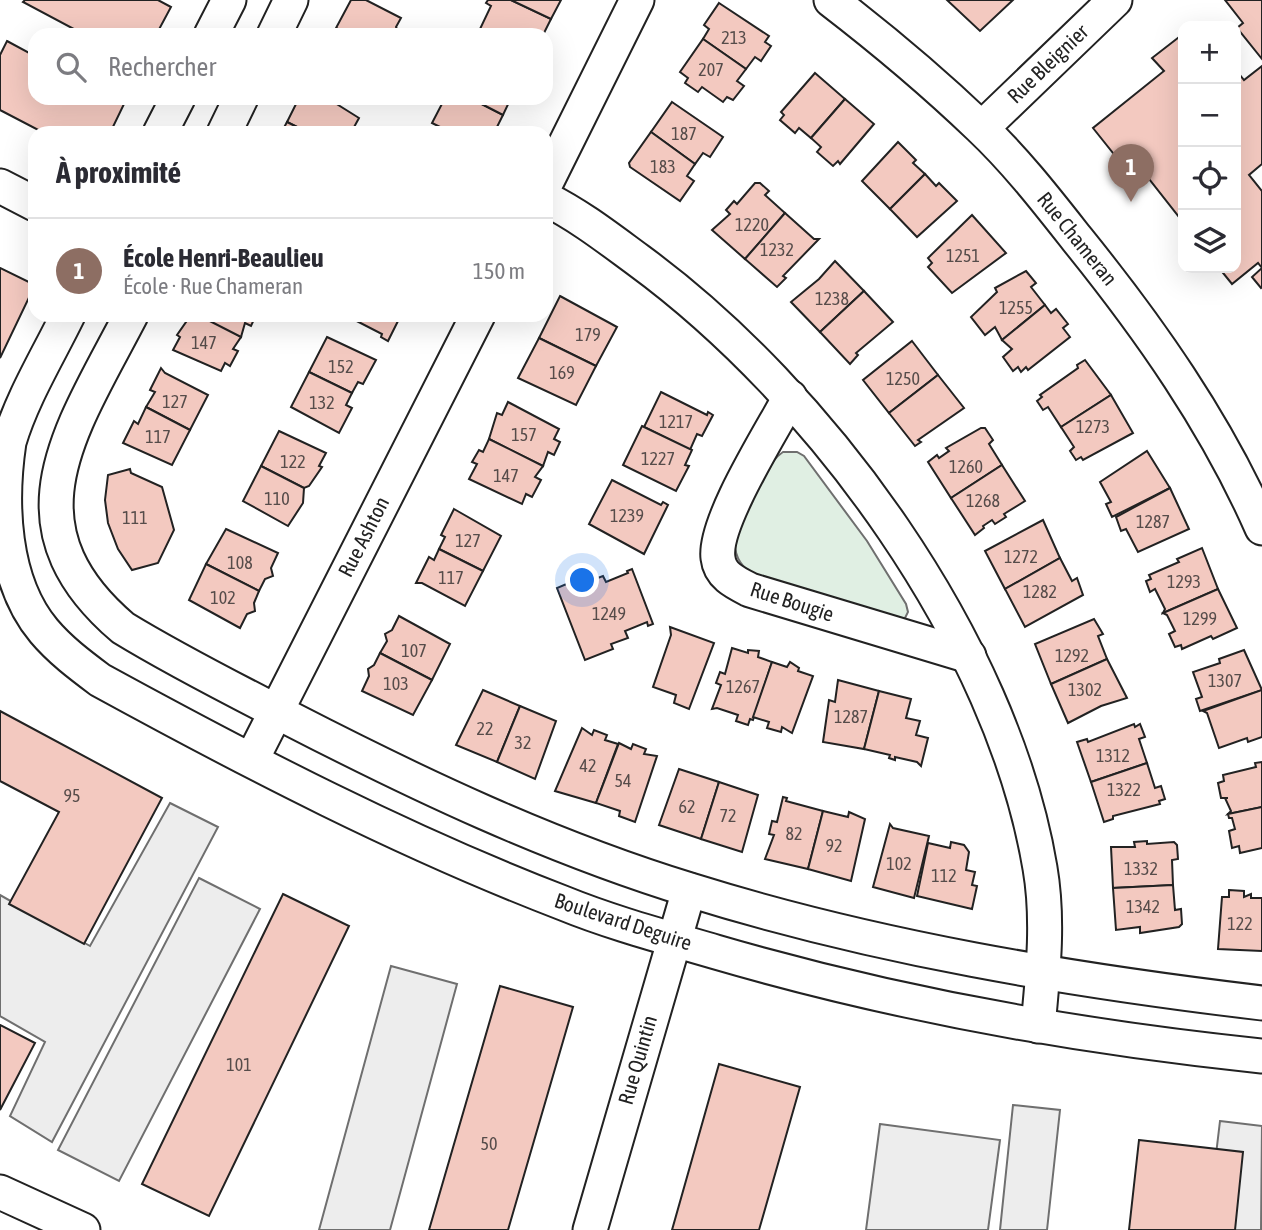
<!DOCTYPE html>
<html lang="fr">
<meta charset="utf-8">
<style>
:root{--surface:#fff;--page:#f7f7f7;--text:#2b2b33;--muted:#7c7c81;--line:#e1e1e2;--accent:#d93025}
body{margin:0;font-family:"Asap Condensed",sans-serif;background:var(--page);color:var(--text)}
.controls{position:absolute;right:21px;top:21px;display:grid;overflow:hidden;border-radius:14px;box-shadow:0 7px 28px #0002}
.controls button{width:63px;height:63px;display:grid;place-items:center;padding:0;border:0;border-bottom:2px solid var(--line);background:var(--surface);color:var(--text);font:35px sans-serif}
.you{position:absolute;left:583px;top:581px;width:24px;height:24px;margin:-18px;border:5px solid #fff;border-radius:50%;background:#1a73e8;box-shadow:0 0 0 10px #1a73e833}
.badge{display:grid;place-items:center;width:46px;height:46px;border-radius:50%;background:var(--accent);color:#fff;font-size:23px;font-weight:700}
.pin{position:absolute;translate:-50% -58px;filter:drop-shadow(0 2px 4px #0008)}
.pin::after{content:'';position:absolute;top:37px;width:24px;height:21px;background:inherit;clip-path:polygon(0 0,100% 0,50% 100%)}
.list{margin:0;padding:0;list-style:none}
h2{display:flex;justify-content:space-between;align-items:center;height:91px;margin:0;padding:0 28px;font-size:30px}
h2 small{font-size:23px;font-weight:400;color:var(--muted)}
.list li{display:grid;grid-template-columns:46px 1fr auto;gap:21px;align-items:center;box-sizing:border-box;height:105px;padding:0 28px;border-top:2px solid var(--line)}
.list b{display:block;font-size:26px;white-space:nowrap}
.list p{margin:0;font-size:23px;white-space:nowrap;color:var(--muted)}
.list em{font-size:23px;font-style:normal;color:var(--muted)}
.icon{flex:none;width:38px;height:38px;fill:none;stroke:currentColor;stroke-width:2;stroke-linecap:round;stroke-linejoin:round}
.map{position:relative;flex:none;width:1262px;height:1230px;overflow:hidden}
.search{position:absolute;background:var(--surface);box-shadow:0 7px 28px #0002;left:28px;top:28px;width:525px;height:77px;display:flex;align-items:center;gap:18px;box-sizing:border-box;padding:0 24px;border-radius:21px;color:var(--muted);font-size:26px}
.panel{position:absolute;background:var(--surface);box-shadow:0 7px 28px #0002;left:28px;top:126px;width:525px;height:196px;border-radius:21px}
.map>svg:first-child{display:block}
.green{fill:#e0efe3;stroke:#6f6f6f;stroke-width:2}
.parking{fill:#ededed;stroke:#6f6f6f;stroke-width:2}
.building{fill:#f3c9c0;stroke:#222;stroke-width:2}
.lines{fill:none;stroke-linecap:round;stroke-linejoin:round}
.minor-casing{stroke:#222;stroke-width:37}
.minor{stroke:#fff;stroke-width:33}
.labels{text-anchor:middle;stroke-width:5;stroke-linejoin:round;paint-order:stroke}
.number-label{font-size:18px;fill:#564c4a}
.street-label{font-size:21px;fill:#222;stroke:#fff}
</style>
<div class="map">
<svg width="1262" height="1230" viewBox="0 0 1262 1230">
<rect width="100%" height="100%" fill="#fff"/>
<path class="green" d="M783,452h14l7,4 63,85 39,63 2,8 -4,8 -150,-44c-11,-9 -19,-17 -19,-32 0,-20 32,-82 48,-92z"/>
<g class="parking">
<polygon points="170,803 218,827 52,1142 10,1116 45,1042 0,1016 0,895 90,946"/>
<polygon points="199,878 260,909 119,1181 58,1150"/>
<polygon points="391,966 457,984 390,1230 319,1230"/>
<polygon points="1013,1105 1060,1110 1047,1230 1000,1230"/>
<polygon points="1220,1121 1262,1126 1261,1230 1207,1230"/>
<polygon points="880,1124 1000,1140 988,1230 866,1230"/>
</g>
<g class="building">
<polygon points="25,0 158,0 171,7 156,35 85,35 23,2"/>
<polygon points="351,0 366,0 401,18 396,27 400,35 350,35 336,28"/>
<polygon points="488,0 511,0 551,19 543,35 493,35 480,29 491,6 486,3"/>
<polygon points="511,0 561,0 551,19"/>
<polygon points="947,0 1013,0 980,31"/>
<polygon points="1225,0 1262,0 1262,59 1237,28 1243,23"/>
<polygon points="719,3 769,36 765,42 771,46 761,61 755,57 746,69 703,39 709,29 704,25"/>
<polygon points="1183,34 1183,222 1138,165 1129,173 1093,128 1164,71 1152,58"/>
<polygon points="703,39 746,69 737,81 744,86 733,100 727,97 723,102 702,87 698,92 685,83 688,78 680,72"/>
<polygon points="7,41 35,56 35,98 117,98 125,102 110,133 44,133 0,110 0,55"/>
<polygon points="1262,66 1262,164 1249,175 1262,191 1262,287 1261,288 1252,277 1262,268 1258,263 1232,284 1219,268 1236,268 1236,70 1244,80"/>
<polygon points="815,73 845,99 811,138 799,128 795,133 780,120 784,115 781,112"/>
<polygon points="299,98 327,98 359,118 353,129 345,128 343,133 309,133 287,122"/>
<polygon points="445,98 470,98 503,115 494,133 452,133 432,123"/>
<polygon points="470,98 511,98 503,115"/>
<polygon points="845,99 874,124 840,164 838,161 833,166 817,152 821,147 811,138"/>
<polygon points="672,102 723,137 710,157 703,153 695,164 651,132"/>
<polygon points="287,122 309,133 281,133"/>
<polygon points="651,132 695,164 687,176 694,181 680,201 630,167 629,163"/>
<polygon points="898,142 916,160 913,163 925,174 890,209 862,181"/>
<polygon points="925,174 936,186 939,183 957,201 917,237 890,209"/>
<polygon points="755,183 760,183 769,191 765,195 785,213 745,259 712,230 730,214 726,210 734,201 737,204"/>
<polygon points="785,213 814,239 819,239 783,276 786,278 777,287 745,259"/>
<polygon points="972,215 1006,253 952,293 928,267 932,263 928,258"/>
<polygon points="835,261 864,291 820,332 791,302 819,279"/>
<polygon points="0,268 35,285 0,358"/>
<polygon points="1026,271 1036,283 1031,287 1045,305 1002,340 995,327 985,335 971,317 997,292 995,288"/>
<polygon points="864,291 893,322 856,353 858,355 850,364 820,332"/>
<polygon points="560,296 617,327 596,366 539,338"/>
<polygon points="1045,305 1051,313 1056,309 1068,324 1063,328 1070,337 1028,370 1026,367 1021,372 1018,367 1013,371 1003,357 1012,349 1002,340"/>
<polygon points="191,315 215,321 241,337 233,349 238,351 230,366 225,363 221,371 173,350 180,337 177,335"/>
<polygon points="198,315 256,315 251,326 245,323 241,337"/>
<polygon points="345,315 401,315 388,341 381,337 382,334"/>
<polygon points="327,337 376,360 363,384 358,382 352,393 309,372"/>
<polygon points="539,338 596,366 576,405 518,378"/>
<polygon points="912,341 938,375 889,413 863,380"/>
<polygon points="1085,360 1111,395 1061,427 1048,407 1043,410 1037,401 1042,397 1040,395 1078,368 1077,365"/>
<polygon points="161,368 165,373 208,395 190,430 146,407 155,392 150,390"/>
<polygon points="309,372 352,393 346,405 352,408 339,433 291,407"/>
<polygon points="938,375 964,408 918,440 921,442 915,446 889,413"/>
<polygon points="661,392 707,415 708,412 713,415 702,436 697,434 690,450 644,427"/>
<polygon points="1111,395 1133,433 1083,460 1081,457 1076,460 1070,451 1074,447 1061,427"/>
<polygon points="508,402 559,429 554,439 560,442 554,455 548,452 543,466 489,439 497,413 502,415"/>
<polygon points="146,407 190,430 172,465 123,443 134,421 138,424"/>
<polygon points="642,426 692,450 685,465 689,466 676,491 623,465"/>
<polygon points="981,428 985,428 993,440 989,444 1002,465 951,498 928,462 937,455 939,458 949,451 946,448"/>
<polygon points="279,431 326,453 319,466 322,467 309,486 304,488 261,466"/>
<polygon points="489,439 543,466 535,477 541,480 532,497 526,494 522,504 469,479 477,464 472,462 479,450 483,452"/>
<polygon points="1147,451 1170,488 1112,517 1106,504 1111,502 1100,482"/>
<polygon points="1002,465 1025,501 1004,514 1006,517 995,524 992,520 983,526 984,528 975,535 951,498"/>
<polygon points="261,466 304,488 303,503 288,526 243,501"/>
<polygon points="130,469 131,473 162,487 174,530 158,563 132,570 118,549 108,523 105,500 108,475"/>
<polygon points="612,480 661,505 663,502 668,505 644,554 589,524"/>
<polygon points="1170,488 1189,529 1138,552 1126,529 1121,531 1116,517"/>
<polygon points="454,509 501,536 483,571 439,549 445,537 441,535"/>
<polygon points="1043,520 1060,558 1005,589 985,551"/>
<polygon points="226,529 278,553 271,568 273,576 265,579 259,591 206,564"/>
<polygon points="1202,548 1218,589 1163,613 1165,609 1155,589 1150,592 1146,581 1151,579 1149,575 1179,562 1177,559"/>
<polygon points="439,549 483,571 465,606 422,583 416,583 429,557 434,560"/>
<polygon points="1060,558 1072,581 1077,578 1083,595 1025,627 1005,589"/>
<polygon points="206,564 259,591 254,603 255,611 247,614 240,628 189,600"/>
<polygon points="632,569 653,624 648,626 647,622 625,631 628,638 611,644 613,649 585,660 557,588 585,576 587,582 603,576 606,582 628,573 627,571"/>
<polygon points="1218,589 1237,628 1213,639 1211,636 1182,649 1181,645 1175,647 1169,634 1175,631 1167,615 1163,613"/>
<polygon points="399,616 450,644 432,680 380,653 387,641 385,634 392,630"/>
<polygon points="1094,619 1103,634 1098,636 1107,659 1051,684 1035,644"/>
<polygon points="670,627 714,643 689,709 674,703 676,695 653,687 671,635"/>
<polygon points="732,648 748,653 748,650 759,651 758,657 772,662 753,720 750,719 748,725 736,721 738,715 717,708 712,709 721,685 716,683 720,672 725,674"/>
<polygon points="1244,650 1262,690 1200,711 1196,699 1202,697 1193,672 1220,663 1219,659"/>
<polygon points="380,653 432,680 413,715 362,691 369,676 368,669 374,665"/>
<polygon points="1107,659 1127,698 1101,706 1068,723 1051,684"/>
<polygon points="772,662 787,667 790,662 799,668 798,671 813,676 792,733 782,727 781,732 767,728 769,722 753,717"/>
<polygon points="838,680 879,691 864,749 823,742 829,700 835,702"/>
<polygon points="483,690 520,706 497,762 456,745"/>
<polygon points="1262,690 1262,737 1248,742 1247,738 1219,748 1207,713 1203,711"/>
<polygon points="879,691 911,699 906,718 920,721 916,735 928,738 921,766 917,762 895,757 895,760 889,758 890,755 864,749"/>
<polygon points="520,706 556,721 535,779 497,762"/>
<polygon points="0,711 162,798 84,944 9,904 59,812 0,781"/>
<polygon points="1134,724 1135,727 1140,724 1145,737 1139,739 1147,763 1091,782 1077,742 1087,739 1088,742"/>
<polygon points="582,728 592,735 594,730 607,735 605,740 618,744 596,803 555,791"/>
<polygon points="619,743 631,749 633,744 646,749 644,754 657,756 635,822 619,816 620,811 596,803"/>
<polygon points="1262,762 1262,807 1228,814 1231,811 1225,798 1228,798 1221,798 1218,783 1224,781 1223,775 1256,767 1255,763"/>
<polygon points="1147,763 1155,788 1161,786 1165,799 1159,801 1160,804 1113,816 1113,819 1104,822 1091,782"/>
<polygon points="679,769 719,782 701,839 659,825"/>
<polygon points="719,782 758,795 742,852 701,839"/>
<polygon points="783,797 787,798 786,801 823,811 808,869 765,859 774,835 769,834 772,821 777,822"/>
<polygon points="1262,807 1262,848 1240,853 1239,846 1232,848 1229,831 1235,829 1232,818 1229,818 1228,814"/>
<polygon points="823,811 848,817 849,812 865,819 851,881 808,869"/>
<polygon points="890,824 893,828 929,836 914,898 873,887"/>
<polygon points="1147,841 1147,844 1174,842 1177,845 1178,859 1172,860 1173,885 1113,888 1111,847 1135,847 1134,842"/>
<polygon points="951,842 964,845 969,852 966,870 975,872 972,885 977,886 972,909 917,896 928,843 950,848"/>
<polygon points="1173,885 1175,910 1181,909 1182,924 1179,927 1140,933 1140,927 1116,930 1113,888"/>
<polygon points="1229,890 1244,891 1244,897 1251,894 1251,898 1262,898 1262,951 1218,949 1222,897 1229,897"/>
<polygon points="283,894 349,926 209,1216 142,1184"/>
<polygon points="500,986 573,1007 508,1230 429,1230"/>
<polygon points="0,1025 35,1043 0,1110"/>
<polygon points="719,1064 800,1087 759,1230 672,1230"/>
<polygon points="1139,1140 1243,1152 1235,1230 1129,1230"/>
</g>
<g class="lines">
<defs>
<g id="minor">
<path d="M831,0c52,40 102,82 149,127 36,34 67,74 97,112 72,89 139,184 185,289"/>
<polyline points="211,35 229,0"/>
<polyline points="274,35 291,0"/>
<polyline points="982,128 1115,0"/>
<polyline points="160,133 178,98"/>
<polyline points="224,133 241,98"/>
<polyline points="546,183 637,0"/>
<polyline points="0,186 35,204"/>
<path d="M546,199c34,17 62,39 92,61 183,134 364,381 402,608 9,52 3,106 -2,158"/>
<path d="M68,315c-20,41 -46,83 -59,127 -9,60 -7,139 35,189 16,19 36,34 56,49 150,82 304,162 463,223 49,20 102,34 153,49 178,52 361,85 546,104"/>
<path d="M131,315c-59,114 -130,209 -8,313 54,33 110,61 166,90 130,67 261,129 401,172 186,58 379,90 572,113"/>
<path d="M790,397c-18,34 -77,126 -72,161 2,18 18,25 32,32l219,66"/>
<polyline points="252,759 478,315"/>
<polyline points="0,1192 83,1230"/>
<polyline points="590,1230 689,890"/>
</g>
</defs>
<use href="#minor" class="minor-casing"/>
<use href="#minor" class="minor"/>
</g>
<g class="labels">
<g class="number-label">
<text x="734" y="44">213</text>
<text x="711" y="76">207</text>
<text x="684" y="140">187</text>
<text x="663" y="173">183</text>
<text x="752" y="231">1220</text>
<text x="777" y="256">1232</text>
<text x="963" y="262">1251</text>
<text x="832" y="305">1238</text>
<text x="1016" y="314">1255</text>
<text x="588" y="341">179</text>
<text x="204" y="349">147</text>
<text x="341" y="373">152</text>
<text x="562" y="379">169</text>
<text x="903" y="385">1250</text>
<text x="175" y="408">127</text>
<text x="322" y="409">132</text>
<text x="676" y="428">1217</text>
<text x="1093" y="433">1273</text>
<text x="524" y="441">157</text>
<text x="158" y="443">117</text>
<text x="658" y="465">1227</text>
<text x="293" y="468">122</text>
<text x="966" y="473">1260</text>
<text x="506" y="482">147</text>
<text x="277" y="505">110</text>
<text x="983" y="507">1268</text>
<text x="627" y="522">1239</text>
<text x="135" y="524">111</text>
<text x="1153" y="528">1287</text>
<text x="468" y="547">127</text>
<text x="1021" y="563">1272</text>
<text x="240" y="569">108</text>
<text x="451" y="584">117</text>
<text x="1184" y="588">1293</text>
<text x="1040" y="598">1282</text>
<text x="223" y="604">102</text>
<text x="609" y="620">1249</text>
<text x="1200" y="625">1299</text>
<text x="414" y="657">107</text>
<text x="1072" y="662">1292</text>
<text x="1225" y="687">1307</text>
<text x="396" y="690">103</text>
<text x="743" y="693">1267</text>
<text x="1085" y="696">1302</text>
<text x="851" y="723">1287</text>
<text x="485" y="735">22</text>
<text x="523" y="749">32</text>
<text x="1113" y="762">1312</text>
<text x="588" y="772">42</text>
<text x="623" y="787">54</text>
<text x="1124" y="796">1322</text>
<text x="72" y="802">95</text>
<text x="687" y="813">62</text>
<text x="728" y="822">72</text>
<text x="794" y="840">82</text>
<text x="834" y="852">92</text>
<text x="899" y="870">102</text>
<text x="1141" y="875">1332</text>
<text x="944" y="882">112</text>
<text x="1143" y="913">1342</text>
<text x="1240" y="930">122</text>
<text x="239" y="1071">101</text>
<text x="489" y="1150">50</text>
</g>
<g class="street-label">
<text transform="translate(1048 64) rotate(-44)" y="7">Rue Bleignier</text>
<text transform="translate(1077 239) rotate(51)" y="7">Rue Chameran</text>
<text transform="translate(364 537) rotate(-63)" y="7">Rue Ashton</text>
<text transform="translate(792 602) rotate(18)" y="7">Rue Bougie</text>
<text transform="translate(623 922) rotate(18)" y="7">Boulevard Deguire</text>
<text transform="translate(638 1060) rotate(-74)" y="7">Rue Quintin</text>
</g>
</g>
</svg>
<div class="controls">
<button>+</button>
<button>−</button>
<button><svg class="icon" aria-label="locate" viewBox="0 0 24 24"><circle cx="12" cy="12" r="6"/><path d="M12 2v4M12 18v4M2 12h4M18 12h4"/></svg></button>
<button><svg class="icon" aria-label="layers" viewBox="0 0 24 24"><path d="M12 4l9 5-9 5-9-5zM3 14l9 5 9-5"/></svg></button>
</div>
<div class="you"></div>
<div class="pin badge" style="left:1131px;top:202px;background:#8d6e63">1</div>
<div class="search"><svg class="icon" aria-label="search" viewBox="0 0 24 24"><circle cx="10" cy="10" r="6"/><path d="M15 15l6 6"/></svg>Rechercher</div>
<section class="panel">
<h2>À proximité<small></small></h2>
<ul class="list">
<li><span class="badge" style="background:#8d6e63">1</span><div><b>École Henri-Beaulieu</b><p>École · Rue Chameran</p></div><em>150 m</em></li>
</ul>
</section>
</div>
